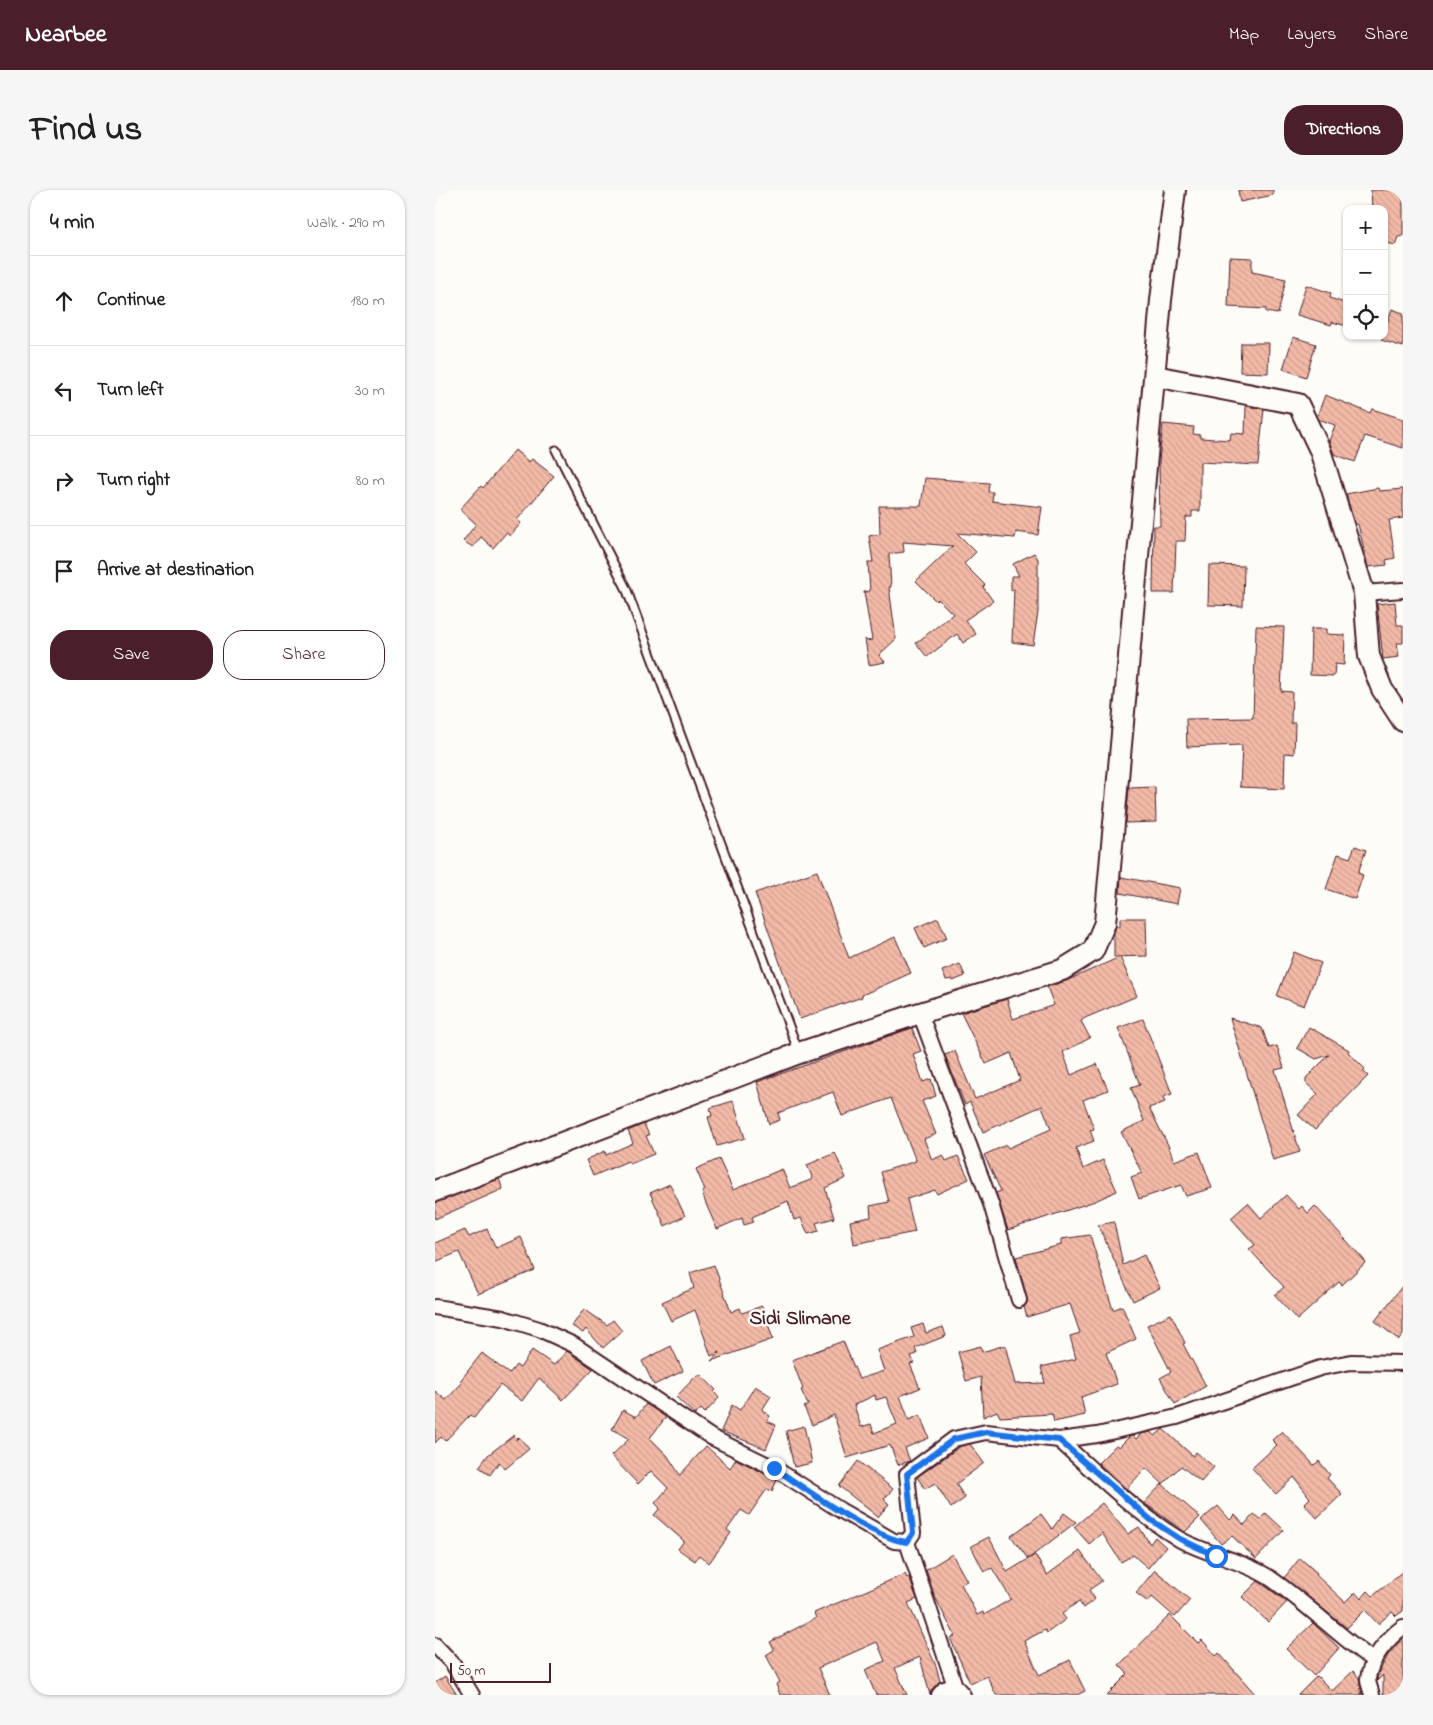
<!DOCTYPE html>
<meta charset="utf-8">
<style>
:root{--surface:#fff;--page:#f6f6f6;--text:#222;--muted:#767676;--line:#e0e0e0;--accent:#4a1f2b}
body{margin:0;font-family:"Indie Flower",sans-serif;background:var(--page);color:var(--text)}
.controls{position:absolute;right:15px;top:15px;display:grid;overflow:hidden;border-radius:10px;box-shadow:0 1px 4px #0004}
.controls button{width:45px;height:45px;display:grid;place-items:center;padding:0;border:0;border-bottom:1px solid var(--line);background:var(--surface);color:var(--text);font:25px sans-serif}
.scale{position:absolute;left:15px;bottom:12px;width:101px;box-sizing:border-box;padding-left:5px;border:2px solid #4a1f2b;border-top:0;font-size:14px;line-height:18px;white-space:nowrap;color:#4a1f2b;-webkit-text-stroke:4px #fdfcf7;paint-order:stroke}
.stop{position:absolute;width:15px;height:15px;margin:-11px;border:4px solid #1a73e8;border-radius:50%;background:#fff}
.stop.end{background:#1a73e8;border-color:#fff;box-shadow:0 1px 5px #0008}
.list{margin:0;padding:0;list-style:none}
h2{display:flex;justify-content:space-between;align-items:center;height:65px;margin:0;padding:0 20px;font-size:21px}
h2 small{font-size:16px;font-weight:400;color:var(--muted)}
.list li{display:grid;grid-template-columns:32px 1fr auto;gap:15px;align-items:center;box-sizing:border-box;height:90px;padding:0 20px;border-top:1px solid var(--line)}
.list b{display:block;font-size:19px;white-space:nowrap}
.list em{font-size:16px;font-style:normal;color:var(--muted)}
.actions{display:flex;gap:10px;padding:15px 20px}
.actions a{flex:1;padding:11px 0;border:1px solid var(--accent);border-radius:20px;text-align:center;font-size:18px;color:var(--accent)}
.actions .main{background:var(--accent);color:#fff}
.icon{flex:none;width:28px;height:28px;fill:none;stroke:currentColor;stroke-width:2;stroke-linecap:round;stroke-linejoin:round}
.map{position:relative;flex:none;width:968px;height:1505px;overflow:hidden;border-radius:20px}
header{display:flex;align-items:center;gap:30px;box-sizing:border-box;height:70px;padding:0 25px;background:var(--accent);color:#fff}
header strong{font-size:24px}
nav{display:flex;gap:28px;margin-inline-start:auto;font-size:18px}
.intro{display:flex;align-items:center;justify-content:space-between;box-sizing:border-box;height:120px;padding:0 30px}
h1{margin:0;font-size:35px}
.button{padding:12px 22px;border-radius:20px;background:var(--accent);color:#fff;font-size:18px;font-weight:700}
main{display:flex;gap:30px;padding:0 30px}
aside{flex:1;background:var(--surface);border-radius:20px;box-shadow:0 1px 4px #0004}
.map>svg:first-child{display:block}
.building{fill:url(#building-back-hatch);stroke:#4a1f2b;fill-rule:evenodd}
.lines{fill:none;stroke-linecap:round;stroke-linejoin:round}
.lane-casing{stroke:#4a1f2b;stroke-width:11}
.street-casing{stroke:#4a1f2b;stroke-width:18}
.secondary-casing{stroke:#4a1f2b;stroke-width:24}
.lane{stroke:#fdfcf7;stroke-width:7}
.street{stroke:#fdfcf7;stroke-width:14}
.secondary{stroke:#fdfcf7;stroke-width:20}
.route{stroke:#1a73e8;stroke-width:6}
.labels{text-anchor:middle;stroke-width:5;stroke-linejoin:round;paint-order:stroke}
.quarter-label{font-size:20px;font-weight:bold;fill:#4a1f2b;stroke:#fdfcf7}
</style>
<header>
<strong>Nearbee</strong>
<nav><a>Map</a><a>Layers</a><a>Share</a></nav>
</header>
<div class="intro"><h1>Find us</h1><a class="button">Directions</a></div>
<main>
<aside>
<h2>4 min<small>Walk · 290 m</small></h2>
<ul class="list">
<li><svg class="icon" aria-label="ahead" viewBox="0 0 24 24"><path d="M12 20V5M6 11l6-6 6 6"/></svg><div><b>Continue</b></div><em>180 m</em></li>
<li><svg class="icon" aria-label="left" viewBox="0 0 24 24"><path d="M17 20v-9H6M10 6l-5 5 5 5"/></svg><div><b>Turn left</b></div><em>30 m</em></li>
<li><svg class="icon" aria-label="right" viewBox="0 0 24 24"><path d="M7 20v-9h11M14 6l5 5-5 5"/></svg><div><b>Turn right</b></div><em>80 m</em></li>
<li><svg class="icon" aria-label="arrive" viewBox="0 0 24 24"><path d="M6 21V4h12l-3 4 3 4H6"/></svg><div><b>Arrive at destination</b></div></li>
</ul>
<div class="actions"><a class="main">Save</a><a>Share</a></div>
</aside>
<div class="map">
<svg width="968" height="1505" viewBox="0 0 968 1505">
<defs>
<pattern id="building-back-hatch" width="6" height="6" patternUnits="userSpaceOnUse" patternTransform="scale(1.25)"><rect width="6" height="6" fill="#f2baa7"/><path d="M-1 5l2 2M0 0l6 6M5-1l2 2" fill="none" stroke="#d19f90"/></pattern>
</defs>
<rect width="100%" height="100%" fill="#fdfcf7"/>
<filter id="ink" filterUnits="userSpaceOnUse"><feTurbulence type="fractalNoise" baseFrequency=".02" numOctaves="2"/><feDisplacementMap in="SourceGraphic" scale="10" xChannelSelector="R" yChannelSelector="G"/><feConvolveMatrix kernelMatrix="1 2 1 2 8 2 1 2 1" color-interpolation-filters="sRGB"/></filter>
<g filter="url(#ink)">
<g class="building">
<polygon points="803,0 838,0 838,5 805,12"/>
<polygon points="936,0 968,0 968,46 963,47 960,55 949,52 949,19 937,19"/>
<polygon points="795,67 817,68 817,82 851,89 843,124 831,122 831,119 793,117"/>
<polygon points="871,95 896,103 895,108 912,114 912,136 897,132 896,135 862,125"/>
<polygon points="957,119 968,123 968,157 946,150"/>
<polygon points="858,147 881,154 871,187 848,179"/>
<polygon points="806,153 834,153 833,183 805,182"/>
<polygon points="890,205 935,223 937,219 968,229 968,258 930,246 920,272 899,264 894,251 900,235 883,229 882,226"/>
<polygon points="811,216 829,219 823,275 765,272 765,321 757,321 757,327 751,327 750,351 741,351 739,403 718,403 719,336 725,336 724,271 728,234 759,237 758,244 765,245 765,248 795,250 796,243 810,244"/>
<polygon points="80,260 94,272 97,269 119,286 82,330 86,333 75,346 71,343 58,358 46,347 38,357 28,351 41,334 25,319 46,296 48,298"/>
<polygon points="490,288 554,293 553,302 558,302 557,311 607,317 603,345 581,342 580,348 522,343 541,362 529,374 550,395 548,397 558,411 530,430 541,444 528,453 522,444 492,467 481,453 518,424 503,409 501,411 481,391 518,356 468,352 469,362 454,364 456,397 454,397 461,449 444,465 450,472 434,475 430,449 432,451 437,450 429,402 435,401 433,372 438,372 434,346 445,344 444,316 486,316"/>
<polygon points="943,298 944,301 968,299 968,328 954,330 960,368 951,370 952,375 933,377 923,334 920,335 911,304"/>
<polygon points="599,363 603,369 603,422 598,455 577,452 579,399 576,401 576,386 584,386 578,374"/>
<polygon points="774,375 809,376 808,416 773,415"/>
<polygon points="960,412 962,435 968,435 968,453 962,453 964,467 948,469 942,414"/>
<polygon points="821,436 849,437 846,501 857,502 856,533 860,533 859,564 850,563 849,599 805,597 807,555 752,557 751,529 818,528"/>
<polygon points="876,439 891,439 891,444 910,445 909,475 900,474 899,486 875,485"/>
<polygon points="720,597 721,632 691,633 694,598"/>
<polygon points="920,656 931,660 923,683 928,685 920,709 891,699 903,664 915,668"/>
<polygon points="382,681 414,768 460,747 476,783 427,805 427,807 365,829 320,703"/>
<polygon points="686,687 745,698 742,714 685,703"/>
<polygon points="503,728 512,748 489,758 480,738"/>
<polygon points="685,728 711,728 712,766 679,767 679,743 681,736 685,736"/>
<polygon points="859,762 886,773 869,816 842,806"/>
<polygon points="685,767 702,806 650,828 646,831 655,848 628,862 636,885 662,874 673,900 648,910 659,939 655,940 659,951 641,958 648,979 668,970 682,1001 660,1011 573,1040 561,1003 566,1001 549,965 571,955 573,958 616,939 607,916 548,942 535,912 530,915 510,865 520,861 540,909 585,890 576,863 551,874 526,823 572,809 578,829 619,815 612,797 631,791"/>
<polygon points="525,774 530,786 518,791 517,789 511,790 507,781"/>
<polygon points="795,828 827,838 834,858 842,856 849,878 840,880 865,962 838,970"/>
<polygon points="708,829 737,904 728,907 730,912 714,918 733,955 739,971 764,962 777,998 751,1006 746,995 704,1009 696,987 707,983 686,942 709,931 696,898 705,895 683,838"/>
<polygon points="874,837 914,860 913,862 930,879 928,881 933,886 880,940 863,925 883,904 871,893 871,888 894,865 881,869 862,858"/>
<polygon points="477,838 486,861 478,864 488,892 496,889 501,906 487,911 501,944 489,949 497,970 508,965 511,971 523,966 534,989 502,1004 500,1000 472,1009 480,1042 419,1054 415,1031 436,1027 435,1016 454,1012 446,982 481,971 456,908 407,926 398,902 343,923 345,930 334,934 322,892"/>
<polygon points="298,911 310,948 282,956 273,927 277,926 275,918"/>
<polygon points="209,934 214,945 211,946 219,964 195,974 193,971 158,986 151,970 170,961 171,965 198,953 193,941"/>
<polygon points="400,963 411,988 390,998 399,1028 381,1033 384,1041 373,1044 366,1028 359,1030 353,1011 317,1027 319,1032 309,1035 307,1028 282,1039 271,1014 267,1002 270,1000 261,979 284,969 298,1000 347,979 355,998 378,989 372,975"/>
<polygon points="64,989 68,999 0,1029 0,1013"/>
<polygon points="235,994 250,1026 230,1036 215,1003"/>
<polygon points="851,1005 864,1019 867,1016 873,1023 880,1016 931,1072 907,1095 904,1092 862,1130 840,1105 849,1097 814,1059 820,1055 796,1028 813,1013 826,1028"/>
<polygon points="679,1032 688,1075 709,1065 725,1098 698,1111 663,1035"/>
<polygon points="52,1039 61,1058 86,1047 100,1080 43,1104 24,1062 0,1072 0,1053 30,1040 34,1047"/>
<polygon points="655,1045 678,1120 687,1116 701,1149 671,1163 682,1194 646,1207 650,1225 619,1232 617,1224 565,1227 562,1221 548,1227 546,1187 531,1191 523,1162 546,1156 547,1162 570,1155 580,1194 610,1193 606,1177 641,1169 635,1146 645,1143 635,1114 592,1127 589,1117 592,1113 592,1108 581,1067 626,1055 626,1049"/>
<polygon points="279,1075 296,1122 305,1118 307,1123 327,1116 338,1149 276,1171 285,1162 276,1166 260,1120 236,1131 227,1112 259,1098 255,1083"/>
<polygon points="968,1095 968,1145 964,1150 940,1131"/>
<polygon points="149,1119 172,1135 178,1130 187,1141 168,1158 151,1139 148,1143 137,1136"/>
<polygon points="736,1124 750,1153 748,1154 771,1196 740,1214 725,1188 736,1182 712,1135"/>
<path d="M488,1134l3,9 17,-6 3,9 -31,12 2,6 -6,2 3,7 -4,1 10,24 -20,8 9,24 11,-5 9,23 -24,10 5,13 -12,4 -8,-20 -43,13 -13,-43 -22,10 -8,-18 4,-2 -7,-15 2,-1 -11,-29 51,-19 16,38 25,-8 -7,-21 37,-13 -3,-9zM440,1205l1,5 10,-3 11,27 -23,9 -3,-9 -10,3 -7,-22z"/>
<polygon points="236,1156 248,1181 219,1195 207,1171"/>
<polygon points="97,1160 119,1175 132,1161 158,1179 128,1210 104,1188 87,1211 65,1195 39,1228 35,1225 10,1251 6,1247 0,1253 0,1201 11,1210 27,1193 25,1191 47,1163 74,1184 81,1175 85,1178"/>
<polygon points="262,1185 266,1185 281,1200 279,1202 284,1208 270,1223 266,1219 260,1225 241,1207"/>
<polygon points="320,1196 336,1206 327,1220 335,1226 332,1231 341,1235 331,1259 286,1241 297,1215 305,1220"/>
<polygon points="211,1214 231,1227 215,1248 232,1265 245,1285 271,1256 295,1278 301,1269 342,1290 337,1301 332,1299 314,1325 306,1320 292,1340 296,1343 274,1373 264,1365 260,1371 243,1359 249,1351 219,1325 225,1318 220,1313 233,1298 216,1281 203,1294 176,1266 194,1249 177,1239 188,1220 201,1227"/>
<polygon points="369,1236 377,1273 359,1277 351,1241"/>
<polygon points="728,1239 758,1266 761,1262 779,1277 766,1292 746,1276 728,1294 711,1278 691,1299 663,1273 681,1255 684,1257 694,1247 698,1246 701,1249 706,1244 715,1242 720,1246"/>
<polygon points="847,1241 879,1275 884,1271 895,1285 892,1288 907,1304 882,1328 869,1314 875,1308 859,1287 841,1304 817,1278 842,1255 837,1250"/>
<polygon points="79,1245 82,1248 81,1250 84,1247 94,1259 70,1279 64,1272 55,1285 44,1277 53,1265"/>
<polygon points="535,1254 549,1273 521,1294 530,1308 516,1318 500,1293 490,1299 482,1287 526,1256"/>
<polygon points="423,1271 458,1299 449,1309 454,1314 443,1327 404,1296"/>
<polygon points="727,1294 765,1327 750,1342 709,1313"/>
<polygon points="667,1313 693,1344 704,1337 715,1354 720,1347 731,1357 713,1378 698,1365 686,1372 667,1343 654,1354 639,1337"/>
<polygon points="783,1316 795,1330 800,1325 809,1335 819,1324 825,1329 831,1323 849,1340 821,1369 797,1346 786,1354 766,1330"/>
<polygon points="629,1323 641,1332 593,1369 576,1346 606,1324 617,1339"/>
<polygon points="554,1347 572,1382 600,1365 612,1385 645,1361 667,1391 654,1400 660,1409 648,1418 644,1411 627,1424 631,1429 612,1443 610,1440 589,1451 604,1485 635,1470 650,1501 642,1505 561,1505 552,1486 535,1493 515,1448 520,1446 500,1407 491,1380 517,1364 532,1391 526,1394 542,1425 548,1422 549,1425 576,1409 557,1378 549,1382 536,1356"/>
<polygon points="865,1368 882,1383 881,1385 910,1412 920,1402 926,1409 933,1401 938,1406 968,1381 968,1421 961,1426 957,1422 943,1434 930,1420 912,1438 849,1388"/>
<polygon points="720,1380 755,1410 740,1427 717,1407 713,1412 701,1403"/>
<polygon points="470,1384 472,1388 474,1387 482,1409 473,1413 501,1476 505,1491 497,1499 495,1505 485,1467 460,1478 472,1505 441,1505 430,1480 450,1471 442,1452 383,1478 395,1505 345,1505 341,1494 345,1492 331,1465 339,1460 335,1452 381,1428 379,1423"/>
<polygon points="823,1391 852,1412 833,1432 807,1407"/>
<polygon points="735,1425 763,1453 767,1450 781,1466 784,1463 821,1505 672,1505 693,1484 684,1475"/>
<polygon points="878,1433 904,1458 879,1486 851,1459"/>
<polygon points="968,1448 968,1505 948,1505 948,1485 942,1491 943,1484 953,1465"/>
<polygon points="918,1481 924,1488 927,1505 863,1505 882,1486 897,1501"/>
<polygon points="10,1486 22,1505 0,1505 0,1493"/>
</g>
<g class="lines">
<defs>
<polyline id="lane" points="121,260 191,398 364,863"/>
<g id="street">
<polyline points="929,403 968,400"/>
<polyline points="485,823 556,1014 584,1110"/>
<polyline points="0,1117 68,1128 104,1139 139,1155 276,1247 339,1278 405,1320 459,1351 472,1352 478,1343 472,1284 519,1249 551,1242 624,1250 662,1245 742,1227 885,1178 916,1172 968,1173"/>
<path d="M624,1250c38,34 76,72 120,99 29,16 63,21 91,39 36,25 68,57 104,83"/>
<polyline points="472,1352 520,1496"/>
<polyline points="0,1455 18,1474 37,1505"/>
<polyline points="504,1505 509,1499 520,1496 528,1505"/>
<path d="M937,1505c-1,-5 -4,-11 -4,-16 2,-20 20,-41 35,-52"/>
</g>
<g id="secondary">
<polyline points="720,186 863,214 885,260 929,403 934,466 947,499 968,531"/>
<polyline points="0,1001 364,863 485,823 627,780 658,761 670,733 726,110 740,0"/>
</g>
</defs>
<use href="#lane" class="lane-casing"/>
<use href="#street" class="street-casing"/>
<use href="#secondary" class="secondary-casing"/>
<use href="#lane" class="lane"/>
<use href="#street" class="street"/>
<use href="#secondary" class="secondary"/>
</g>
</g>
<g class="lines" filter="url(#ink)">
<path class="route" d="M339,1278c31,20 99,71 133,74l6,-9 -6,-59 47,-35 32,-7 73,8 92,80 29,19 36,17"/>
</g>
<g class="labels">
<g class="quarter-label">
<text x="365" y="1134">Sidi Slimane</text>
</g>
</g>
</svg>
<div class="controls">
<button>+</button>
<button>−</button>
<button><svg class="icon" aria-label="locate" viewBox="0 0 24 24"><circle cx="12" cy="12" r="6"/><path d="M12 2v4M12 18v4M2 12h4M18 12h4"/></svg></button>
</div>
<div class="scale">50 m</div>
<div class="stop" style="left:781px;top:1366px"></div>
<div class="stop end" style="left:339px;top:1278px"></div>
</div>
</main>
